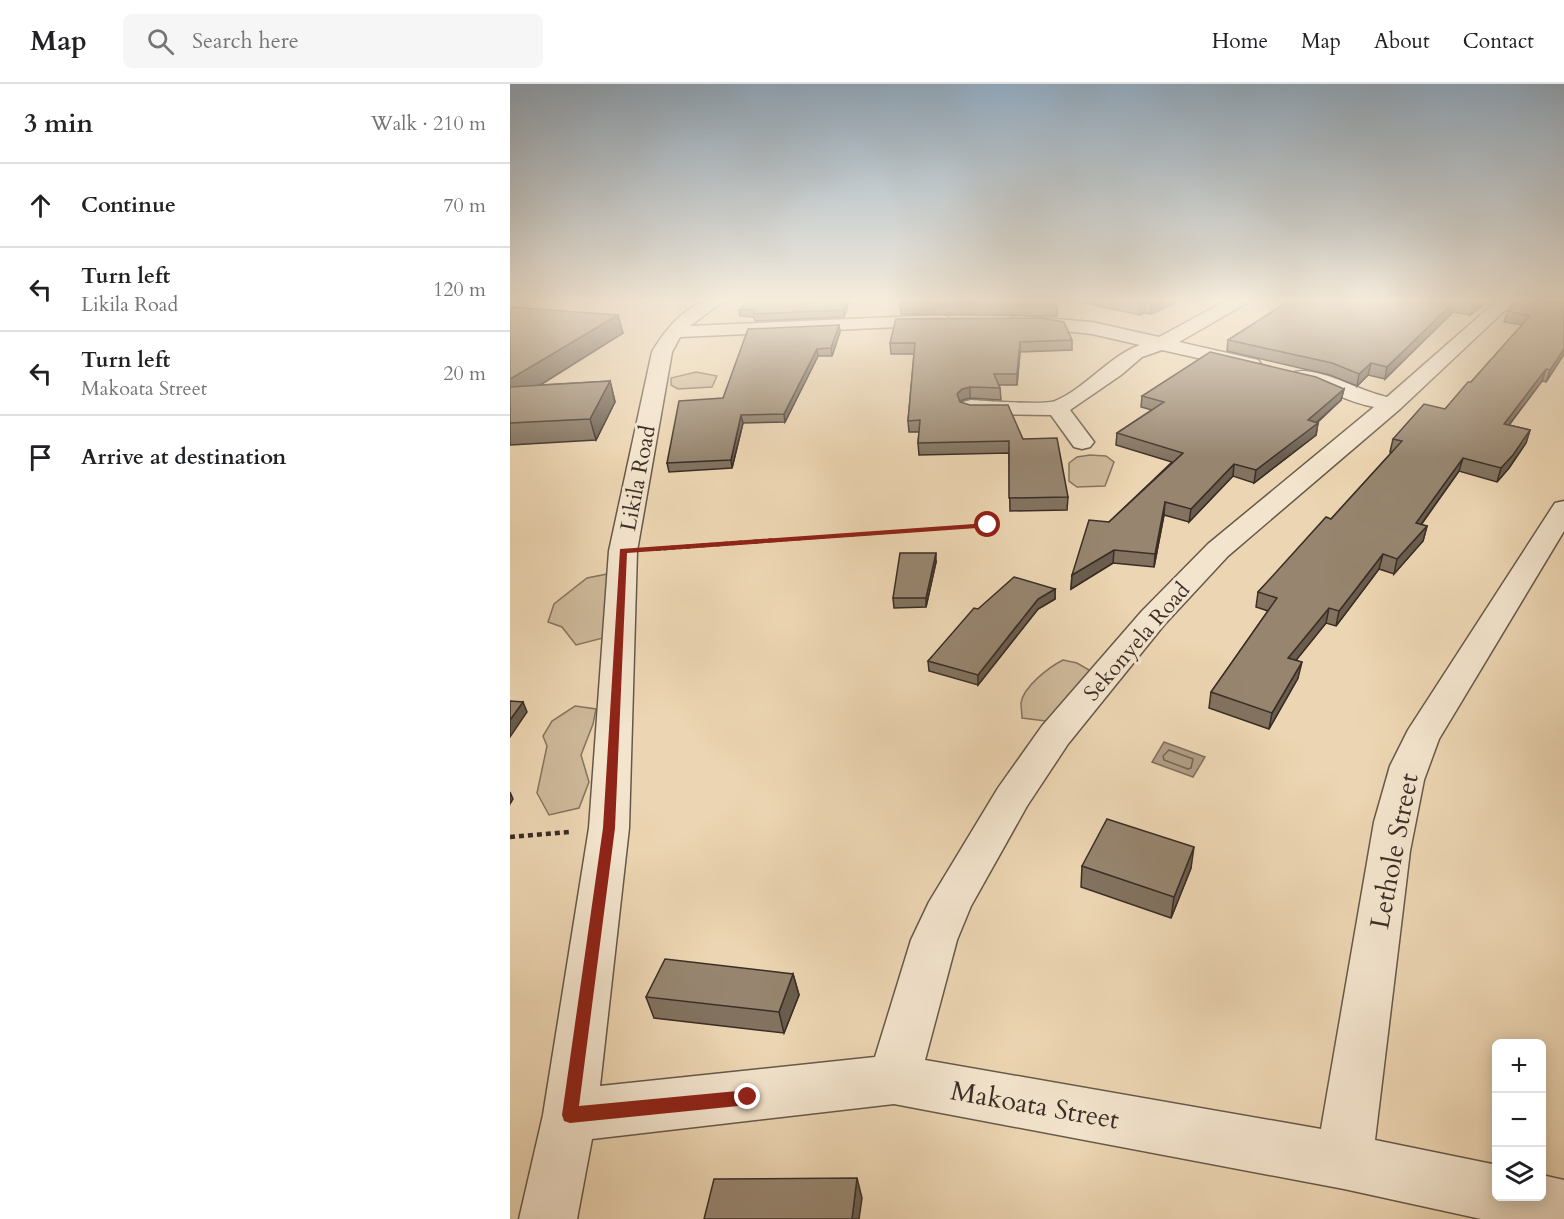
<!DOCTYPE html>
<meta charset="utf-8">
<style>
:root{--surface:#fff;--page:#f6f6f6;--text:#202124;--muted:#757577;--line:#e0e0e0}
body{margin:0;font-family:Cardo,serif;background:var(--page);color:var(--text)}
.controls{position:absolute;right:18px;bottom:18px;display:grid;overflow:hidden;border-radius:9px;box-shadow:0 3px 15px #0003}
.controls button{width:54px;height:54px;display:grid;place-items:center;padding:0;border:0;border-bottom:2px solid var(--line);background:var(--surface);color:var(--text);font:30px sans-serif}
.stop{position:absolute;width:18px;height:18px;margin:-14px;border:4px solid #8f2418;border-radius:50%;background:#fff}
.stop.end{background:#8f2418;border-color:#fff;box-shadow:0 2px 6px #0008}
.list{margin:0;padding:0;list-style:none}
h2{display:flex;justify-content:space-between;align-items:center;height:78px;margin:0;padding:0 24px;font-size:26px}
h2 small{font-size:20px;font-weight:400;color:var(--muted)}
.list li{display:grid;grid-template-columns:39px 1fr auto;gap:18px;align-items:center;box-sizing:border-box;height:84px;padding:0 24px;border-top:2px solid var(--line)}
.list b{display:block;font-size:22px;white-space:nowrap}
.list p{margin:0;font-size:20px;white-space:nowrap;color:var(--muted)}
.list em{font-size:20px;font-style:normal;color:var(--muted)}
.icon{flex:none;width:33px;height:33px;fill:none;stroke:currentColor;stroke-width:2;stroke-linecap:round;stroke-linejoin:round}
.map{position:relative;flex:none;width:1054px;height:1135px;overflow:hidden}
header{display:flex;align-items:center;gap:36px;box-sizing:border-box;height:84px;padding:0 30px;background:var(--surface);border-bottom:2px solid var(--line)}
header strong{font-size:28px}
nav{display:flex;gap:33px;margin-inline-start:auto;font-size:21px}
.search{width:420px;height:54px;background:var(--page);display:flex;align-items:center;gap:15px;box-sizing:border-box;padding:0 21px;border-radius:9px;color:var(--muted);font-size:22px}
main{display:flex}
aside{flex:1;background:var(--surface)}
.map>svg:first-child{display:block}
.green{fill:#ceb99a;stroke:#847460;stroke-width:1.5}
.water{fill:#af9c82;stroke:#80705d;stroke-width:1.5}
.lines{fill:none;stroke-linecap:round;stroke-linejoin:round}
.shore{stroke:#746554;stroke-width:1.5}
.minor-casing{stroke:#665849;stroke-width:3}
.path-far2{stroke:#3a2e26;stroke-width:3;stroke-dasharray:4 2;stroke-linecap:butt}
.path-far1{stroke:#3a2e26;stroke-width:4;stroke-dasharray:4.5 3;stroke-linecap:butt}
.path{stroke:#3a2e26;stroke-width:4.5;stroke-dasharray:5 4;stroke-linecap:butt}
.minor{fill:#f3e4cd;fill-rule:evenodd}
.wall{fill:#82725f;stroke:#3a2e26;stroke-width:1.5}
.shaded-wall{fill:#6a5d4e;stroke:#3a2e26;stroke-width:1.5}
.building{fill:#97856f;stroke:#3a2e26;stroke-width:1.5}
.route{fill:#8f2418}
.labels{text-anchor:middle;stroke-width:6;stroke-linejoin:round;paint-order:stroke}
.street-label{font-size:22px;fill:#3a2e26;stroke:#f3e4cd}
.near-street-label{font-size:27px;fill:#3a2e26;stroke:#f3e4cd}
</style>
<header>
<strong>Map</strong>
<div class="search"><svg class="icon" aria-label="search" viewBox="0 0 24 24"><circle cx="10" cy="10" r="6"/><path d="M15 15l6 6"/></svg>Search here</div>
<nav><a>Home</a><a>Map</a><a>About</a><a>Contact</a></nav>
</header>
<main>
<aside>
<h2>3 min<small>Walk · 210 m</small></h2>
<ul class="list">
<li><svg class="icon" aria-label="ahead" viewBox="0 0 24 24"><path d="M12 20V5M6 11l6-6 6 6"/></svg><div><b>Continue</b></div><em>70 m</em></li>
<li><svg class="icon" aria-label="left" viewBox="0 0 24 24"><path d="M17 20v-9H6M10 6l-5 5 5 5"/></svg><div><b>Turn left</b><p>Likila Road</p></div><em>120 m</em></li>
<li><svg class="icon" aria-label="left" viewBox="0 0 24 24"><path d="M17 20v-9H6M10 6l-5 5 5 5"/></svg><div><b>Turn left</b><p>Makoata Street</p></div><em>20 m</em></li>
<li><svg class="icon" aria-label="arrive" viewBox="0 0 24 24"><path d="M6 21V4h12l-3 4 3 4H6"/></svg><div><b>Arrive at destination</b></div></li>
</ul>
</aside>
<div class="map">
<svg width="1054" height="1135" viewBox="0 0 1054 1135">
<rect width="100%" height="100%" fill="#ecd5b2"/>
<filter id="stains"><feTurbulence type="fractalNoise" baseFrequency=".00333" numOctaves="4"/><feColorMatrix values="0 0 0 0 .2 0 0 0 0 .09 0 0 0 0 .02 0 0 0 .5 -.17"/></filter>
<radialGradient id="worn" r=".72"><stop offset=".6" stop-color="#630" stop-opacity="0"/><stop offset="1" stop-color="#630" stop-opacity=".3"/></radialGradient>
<g class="green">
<polygon points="186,288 207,292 202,303 168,305 161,301 161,294"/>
<polygon points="580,371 596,372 604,378 595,402 567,403 559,397 559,379 567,373"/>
<polygon points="102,489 97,553 66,561 52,543 38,538 44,520 77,494"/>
<path d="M553,576l14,3 12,7v12l-21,27 -22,12 -24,-3c0,-5 -1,-10 -1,-15 2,-16 28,-36 42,-43z"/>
<polygon points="65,622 86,625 83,640 71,671 79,698 69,724 39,731 27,709 37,662 33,652 42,637"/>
</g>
<polygon class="water" points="654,658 695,673 683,693 642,678"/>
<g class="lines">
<polygon class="shore" points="659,666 683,675 681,684 678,685 654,676 653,672"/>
<defs>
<g id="minor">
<path d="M195,215h21l-36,27 251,-11 6,1 3,4 -3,4 -6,1 -261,12 -8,15 -35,199 -8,277 -29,258 275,-29 36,-117 18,-38 69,-114 44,-62 100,-115 66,-67 166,-137c-27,-5 -52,-20 -79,-27l-3,-4 3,-4c23,-6 66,20 92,25l112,-98h18l-117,110 -172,147 -64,69 -96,119 -41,62 -56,100 -14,34 -32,120 396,69 53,-307 16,-56 18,-36 143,-221 4,-6 9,-2v30l-125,208 -15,41 -14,71 -35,289 122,25v31h45v-21l22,5v39h-83l-137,-30 -450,-85 -302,35 -15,80h-58l24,-104 46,-287 20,-277 43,-199c14,-24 28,-39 53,-53z"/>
<path d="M719,215h21l-3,4 -68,39 79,18 3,4 -3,4 -7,2 -89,-20 -20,7 -21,18 -51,35 24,32 -4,5 -8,2 -8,-2 -23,-32 -80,-1 -8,-2 -3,-5 3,-5 8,-2c14,1 75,5 84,1 31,-13 54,-45 85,-56l-48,-11 -73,-8 -6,-1 -3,-4 3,-4 6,-1 73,6 67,15z"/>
</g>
</defs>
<use href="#minor" class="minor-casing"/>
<polyline class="path-far2" points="245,458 478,441"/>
<polyline class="path-far1" points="146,465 265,456"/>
<polyline class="path" points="0,753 59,748"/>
<use href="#minor" class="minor"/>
</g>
<g class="wall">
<polygon points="311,215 340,215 334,233 245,237 244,233 230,232 229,226 305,217"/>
<polygon points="557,215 673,215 641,230 634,229 630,231"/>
<polygon points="782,215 982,215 960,231 943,228 875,295 858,291 847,302 820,291 717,267 718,256"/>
<polygon points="1054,215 1054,270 1036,298 1032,297 999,341 1020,346 1016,359 999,384 987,398 949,387 911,441 917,442 913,457 884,490 869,485 826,542 816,539 786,576 788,594 759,645 699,624 701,608 758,527 746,523 748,508 821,435 882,368 880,368 883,355 935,325 961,298 1012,241 994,238 998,227"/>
<polygon points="390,219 547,221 547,232 391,230"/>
<polygon points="0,223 113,249 30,301 100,297 105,318 86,356 0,361"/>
<polygon points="329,241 330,248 322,272 308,272 275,338 233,339 222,384 159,388 157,379 213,314"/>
<polygon points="562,256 562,266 510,268 507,301 489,301 490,304 491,316 460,314 452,316 451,318 513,355 558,413 557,426 500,427 499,369 409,371 408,359 409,348 399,348 398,337 404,270 381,270 380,259"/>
<polygon points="834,305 831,316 807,339 808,339 806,351 744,399 723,392 679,438 654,431 644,483 603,479 561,505 562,491 599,438 662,378 606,361 607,349 642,326 631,323 632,312"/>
<polygon points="426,478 416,523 384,524 383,514"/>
<polygon points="545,505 545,515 528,525 468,601 419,587 418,577 468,525"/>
<polygon points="572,782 681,784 661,834 571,803"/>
<polygon points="283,890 289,911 274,949 144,934 136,913"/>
</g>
<g class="shaded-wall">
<polygon points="300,215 306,215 296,227 295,220"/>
<polygon points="337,215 340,215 334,233 333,226"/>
<polygon points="652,215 673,215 641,230 641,220"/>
<polygon points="971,215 982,215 960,231 963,221"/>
<polygon points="945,217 943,228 875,295 877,283"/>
<polygon points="635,218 634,229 630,231 630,220"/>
<polygon points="108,231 113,249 0,320 0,295"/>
<polygon points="329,241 330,248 322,272 321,264"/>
<polygon points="510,258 510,268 507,301 507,290"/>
<polygon points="307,265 308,272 275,338 274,330"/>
<polygon points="1054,265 1054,270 1036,298 1040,286"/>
<polygon points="861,279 858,291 847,302 849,290"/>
<polygon points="1036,285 1032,297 990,353 994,340"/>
<polygon points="100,297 105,318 86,356 80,335"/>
<polygon points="460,303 460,314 452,316 448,322 447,310 452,305"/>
<polygon points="834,305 831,316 798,346 808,339 806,351 744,399 746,386 798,336"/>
<polygon points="231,331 233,339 222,384 221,376"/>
<polygon points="1020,346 1016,359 999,384 987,398 991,384"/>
<polygon points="953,374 949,387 902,453 906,439"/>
<polygon points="724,380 723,392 679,438 681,425"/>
<polygon points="655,418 654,431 644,483 645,470"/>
<polygon points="917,442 913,457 884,490 887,475"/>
<polygon points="604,466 603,479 561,505 562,491"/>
<polygon points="426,469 426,478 416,523 416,514"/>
<polygon points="873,470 869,485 826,542 829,527"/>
<polygon points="545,505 545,515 528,525 468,601 468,591 528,515"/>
<polygon points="819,524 816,539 775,590 778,574"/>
<polygon points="792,578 788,594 759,645 762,629"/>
<polygon points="13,618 17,628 0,653 0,636"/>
<polygon points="0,708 3,715 0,720"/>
<polygon points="684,763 681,784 661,834 664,813"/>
<polygon points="283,890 289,911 274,949 269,928"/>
<polygon points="347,1094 352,1114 349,1135 342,1135"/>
</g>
<g class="building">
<polygon points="240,215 300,215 295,220 311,215 337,215 333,226 244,230 245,226 229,226"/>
<polygon points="391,215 544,215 547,221 390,219"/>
<polygon points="604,215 652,215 641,220 635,218 630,220"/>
<polygon points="782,215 971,215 963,221 945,217 877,283 861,279 849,290 822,279 718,256"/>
<polygon points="1009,215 1054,215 1054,265 1040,286 1036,285 994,340 1020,346 1003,371 991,384 953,374 906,439 917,442 887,475 873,470 829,527 819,524 778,574 792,578 762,629 701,608 767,514 748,508 816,433 821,435 892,357 883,355 914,320 935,325 958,298 961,298 1020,232 998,227"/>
<polygon points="0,223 108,231 0,295"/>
<polygon points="531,234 554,238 562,256 510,258 507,290 484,290 490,304 460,303 452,305 447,310 450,318 460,321 498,321 513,355 547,354 558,413 499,414 499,357 408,359 410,336 398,337 405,259 380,259 386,235"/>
<polygon points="329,241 321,264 307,265 274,330 231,331 221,376 157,379 169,317 213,314 238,245"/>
<polygon points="700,268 806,293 834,305 798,336 808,339 746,386 724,380 681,425 655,418 645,470 604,466 562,491 579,436 599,438 673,369 607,349 654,318 632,312"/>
<polygon points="100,297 80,335 0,339 0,303"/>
<polygon points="390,469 426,469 416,514 383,514"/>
<polygon points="504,493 545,505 528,515 468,591 418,577 464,524 468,525"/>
<polygon points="0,617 13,618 0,636"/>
<polygon points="597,735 684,763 664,813 572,782"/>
<polygon points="155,875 283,890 269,928 136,913"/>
<polygon points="347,1094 342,1135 194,1135 204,1095"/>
</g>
<linearGradient id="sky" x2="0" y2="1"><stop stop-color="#91aabf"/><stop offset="0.58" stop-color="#f6ecdc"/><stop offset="1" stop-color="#f6ecdc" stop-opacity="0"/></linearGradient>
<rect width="1054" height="373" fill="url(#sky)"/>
<polygon class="route" points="478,439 481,439 481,443 117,469 105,744 69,1022 238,1006 244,1008 246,1013 244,1019 238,1021 60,1039 54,1037 52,1031 93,744 110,465"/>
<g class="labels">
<g class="street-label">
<text transform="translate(127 394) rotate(-79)" y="8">Likila Road</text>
<text transform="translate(626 557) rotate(-49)" y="8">Sekonyela Road</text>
</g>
<g class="near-street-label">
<text transform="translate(884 767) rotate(-79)" y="9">Lethole Street</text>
<text transform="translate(525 1021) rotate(10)" y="9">Makoata Street</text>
</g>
</g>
<rect width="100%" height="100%" filter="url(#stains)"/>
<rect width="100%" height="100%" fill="url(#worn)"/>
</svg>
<div class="controls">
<button>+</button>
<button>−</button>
<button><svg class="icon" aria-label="layers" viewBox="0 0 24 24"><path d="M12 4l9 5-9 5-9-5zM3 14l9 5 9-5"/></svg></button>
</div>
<div class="stop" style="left:478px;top:441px"></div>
<div class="stop end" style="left:238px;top:1013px"></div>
</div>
</main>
